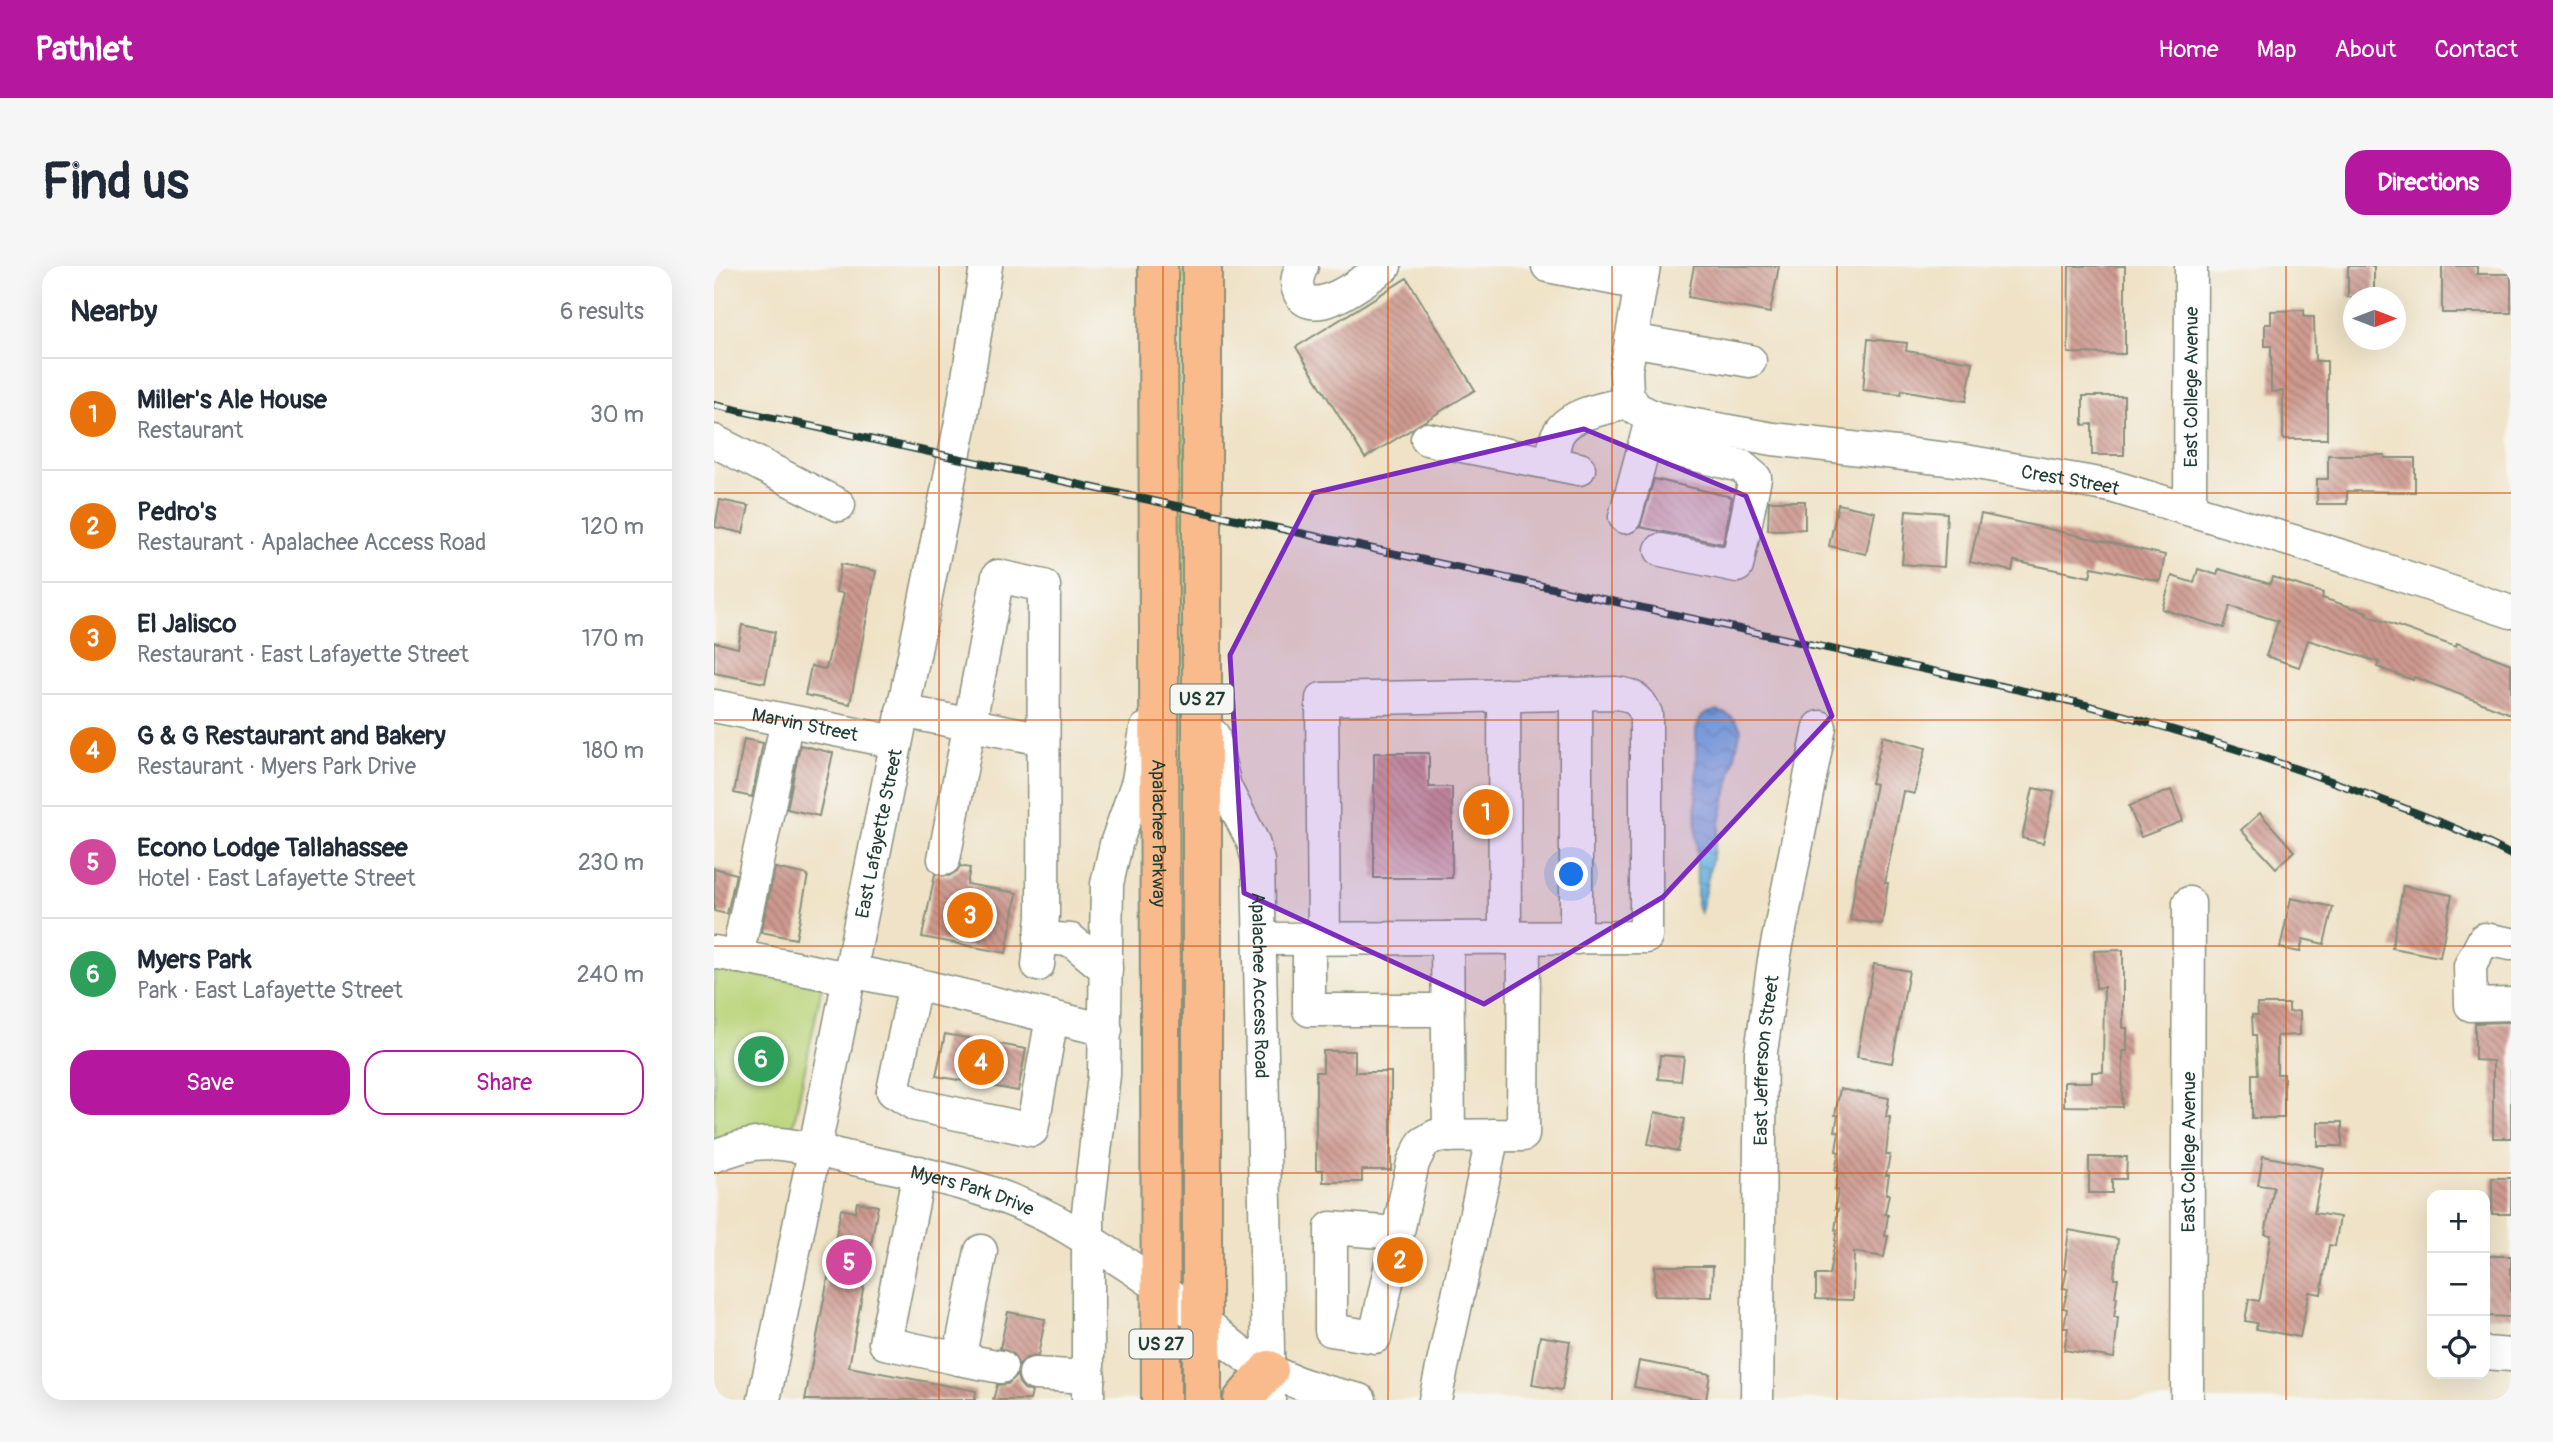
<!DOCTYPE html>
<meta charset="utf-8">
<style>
:root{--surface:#fff;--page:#f6f6f7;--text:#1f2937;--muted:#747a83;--line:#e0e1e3;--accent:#b5179e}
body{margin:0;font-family:Pangolin,sans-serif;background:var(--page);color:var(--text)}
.controls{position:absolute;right:21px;bottom:21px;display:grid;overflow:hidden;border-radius:14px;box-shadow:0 7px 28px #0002}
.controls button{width:63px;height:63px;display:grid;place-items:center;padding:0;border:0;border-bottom:2px solid var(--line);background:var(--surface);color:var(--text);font:35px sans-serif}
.compass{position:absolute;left:1629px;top:21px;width:63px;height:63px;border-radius:50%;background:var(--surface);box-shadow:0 7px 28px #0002;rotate:90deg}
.you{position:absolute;left:858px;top:609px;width:24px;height:24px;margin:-18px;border:5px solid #fff;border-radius:50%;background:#1a73e8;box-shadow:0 0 0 10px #1a73e833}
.badge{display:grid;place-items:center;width:46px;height:46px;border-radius:50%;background:var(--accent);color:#fff;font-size:23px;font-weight:700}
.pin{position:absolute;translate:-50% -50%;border:4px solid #fff;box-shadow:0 2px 7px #0006}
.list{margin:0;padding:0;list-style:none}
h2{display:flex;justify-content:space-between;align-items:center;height:91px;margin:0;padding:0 28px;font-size:30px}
h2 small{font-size:23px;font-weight:400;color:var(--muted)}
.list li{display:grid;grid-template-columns:46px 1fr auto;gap:21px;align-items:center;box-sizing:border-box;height:112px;padding:0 28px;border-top:2px solid var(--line)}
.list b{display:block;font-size:26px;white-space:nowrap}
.list p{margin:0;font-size:23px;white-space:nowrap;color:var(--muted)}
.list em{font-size:23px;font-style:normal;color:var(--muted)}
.actions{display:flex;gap:14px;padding:21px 28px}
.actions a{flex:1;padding:16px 0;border:2px solid var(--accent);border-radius:21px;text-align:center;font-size:24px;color:var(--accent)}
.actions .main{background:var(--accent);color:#fff}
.icon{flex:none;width:38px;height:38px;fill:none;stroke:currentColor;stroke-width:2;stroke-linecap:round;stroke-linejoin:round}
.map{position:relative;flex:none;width:1797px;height:1134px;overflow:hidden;border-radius:21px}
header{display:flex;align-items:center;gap:42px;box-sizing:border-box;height:98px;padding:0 35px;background:var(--accent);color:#fff}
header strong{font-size:33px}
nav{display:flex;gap:38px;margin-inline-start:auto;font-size:24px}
.intro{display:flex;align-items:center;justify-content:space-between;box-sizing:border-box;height:168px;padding:0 42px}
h1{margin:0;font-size:49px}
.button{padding:18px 32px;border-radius:21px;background:var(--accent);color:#fff;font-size:24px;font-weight:700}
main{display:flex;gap:42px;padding:0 42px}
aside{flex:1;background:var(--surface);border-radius:21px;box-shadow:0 7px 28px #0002}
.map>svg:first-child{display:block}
.grass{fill:url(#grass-tufts);stroke:#6c8856;stroke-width:2}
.green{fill:#b9d479;stroke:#6c8856;stroke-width:2}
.water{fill:url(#water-waves);stroke:#44768a;stroke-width:2}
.building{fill:url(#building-back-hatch)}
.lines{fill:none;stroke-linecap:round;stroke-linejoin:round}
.minor-casing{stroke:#87907d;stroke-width:35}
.major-casing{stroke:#87907d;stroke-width:42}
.minor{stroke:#fff;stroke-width:32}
.major{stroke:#fabb8c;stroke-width:38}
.rail-casing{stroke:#1f3d34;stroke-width:8}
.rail{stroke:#f6f6f2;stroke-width:5;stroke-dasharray:16;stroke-linecap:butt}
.marked{fill:#7b2cbf;fill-opacity:0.2;stroke:#7b2cbf;stroke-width:5;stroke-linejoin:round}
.grid{fill:none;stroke:#d45610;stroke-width:2;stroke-opacity:0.55}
.labels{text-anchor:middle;stroke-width:5;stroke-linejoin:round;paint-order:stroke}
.shield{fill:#f6f6f2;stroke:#60746d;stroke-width:2}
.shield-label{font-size:18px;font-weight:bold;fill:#1f3d34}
.street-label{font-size:19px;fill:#1f3d34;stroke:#f6f6f2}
</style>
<header>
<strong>Pathlet</strong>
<nav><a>Home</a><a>Map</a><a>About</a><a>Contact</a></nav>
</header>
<div class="intro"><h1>Find us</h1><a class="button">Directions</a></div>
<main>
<aside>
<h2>Nearby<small>6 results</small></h2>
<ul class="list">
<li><span class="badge" style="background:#e8710a">1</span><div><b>Miller's Ale House</b><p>Restaurant</p></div><em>30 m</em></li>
<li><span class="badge" style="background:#e8710a">2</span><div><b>Pedro's</b><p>Restaurant · Apalachee Access Road</p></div><em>120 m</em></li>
<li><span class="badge" style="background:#e8710a">3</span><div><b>El Jalisco</b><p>Restaurant · East Lafayette Street</p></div><em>170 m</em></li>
<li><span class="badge" style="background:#e8710a">4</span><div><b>G &amp; G Restaurant and Bakery</b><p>Restaurant · Myers Park Drive</p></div><em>180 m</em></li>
<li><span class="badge" style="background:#d1479c">5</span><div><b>Econo Lodge Tallahassee</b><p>Hotel · East Lafayette Street</p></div><em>230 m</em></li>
<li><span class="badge" style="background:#2e9e5b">6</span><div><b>Myers Park</b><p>Park · East Lafayette Street</p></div><em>240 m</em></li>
</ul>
<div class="actions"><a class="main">Save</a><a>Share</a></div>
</aside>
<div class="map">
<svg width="1797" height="1134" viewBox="0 0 1797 1134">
<defs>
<pattern id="grass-tufts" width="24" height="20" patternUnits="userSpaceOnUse" patternTransform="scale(1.75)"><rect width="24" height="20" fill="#b9d479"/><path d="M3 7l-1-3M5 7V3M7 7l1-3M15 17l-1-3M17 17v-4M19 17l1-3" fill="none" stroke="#96ad64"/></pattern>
<pattern id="water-waves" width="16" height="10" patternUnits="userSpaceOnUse" patternTransform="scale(1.75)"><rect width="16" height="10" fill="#68afdf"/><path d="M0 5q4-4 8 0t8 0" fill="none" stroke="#5590b6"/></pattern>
<pattern id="building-back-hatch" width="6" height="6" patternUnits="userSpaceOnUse" patternTransform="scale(1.75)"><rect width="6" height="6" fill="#cd998f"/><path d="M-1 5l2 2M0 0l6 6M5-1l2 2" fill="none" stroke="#a67e76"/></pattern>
</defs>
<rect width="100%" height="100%" fill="#f6f6f2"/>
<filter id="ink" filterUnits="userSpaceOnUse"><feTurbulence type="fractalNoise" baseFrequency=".0143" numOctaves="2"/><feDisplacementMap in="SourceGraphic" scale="14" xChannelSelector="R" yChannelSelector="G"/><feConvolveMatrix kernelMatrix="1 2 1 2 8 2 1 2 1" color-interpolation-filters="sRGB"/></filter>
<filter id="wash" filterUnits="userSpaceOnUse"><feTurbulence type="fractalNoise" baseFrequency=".00686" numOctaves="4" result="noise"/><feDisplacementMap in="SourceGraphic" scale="28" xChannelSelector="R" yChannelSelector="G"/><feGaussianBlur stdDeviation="1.57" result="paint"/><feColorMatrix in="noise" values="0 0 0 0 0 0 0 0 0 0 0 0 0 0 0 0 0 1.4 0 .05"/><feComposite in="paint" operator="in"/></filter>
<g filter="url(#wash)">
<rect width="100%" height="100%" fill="#efe2c6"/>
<polygon class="grass" points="458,0 476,0 470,894 461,830"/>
<polygon class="green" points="0,702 108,719 77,871 0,876"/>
<path class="water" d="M1002,445c14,3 19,6 25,18l-41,184 -3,-8 -1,-174c3,-14 6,-18 20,-20z"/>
<g id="blocks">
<g class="building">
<polygon points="980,0 1065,0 1056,47 974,31"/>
<polygon points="1355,0 1411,0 1411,88 1354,87"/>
<rect x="1634" y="0" width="26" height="31"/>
<polygon points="1728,0 1763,0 1763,8 1797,8 1797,47 1728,47"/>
<polygon points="693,12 761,124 651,192 582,81"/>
<polygon points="1590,44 1590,51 1600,51 1601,95 1613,95 1613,173 1569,173 1569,125 1557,126 1557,80 1551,80 1551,58 1557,58 1557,45"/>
<polygon points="1154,73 1193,77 1192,85 1259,96 1252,135 1188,124 1187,128 1149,124"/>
<polygon points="1369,130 1410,130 1410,189 1378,189 1378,158 1369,159"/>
<polygon points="1614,189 1671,189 1671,192 1701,192 1701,226 1633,225 1633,238 1603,238 1603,213 1614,213"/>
<polygon points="940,213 1018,231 1009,278 926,261"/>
<polygon points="6,234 35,240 29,267 1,261"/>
<polygon points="1055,235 1091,235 1091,263 1054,264"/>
<polygon points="1124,238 1161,246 1152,288 1115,280"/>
<polygon points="1192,244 1233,247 1230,301 1188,298"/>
<polygon points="1267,248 1451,289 1446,315 1378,301 1376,311 1300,295 1298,305 1256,296"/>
<polygon points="127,298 162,305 136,438 91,429 97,400 112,403 130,327 122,326"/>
<polygon points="1484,303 1503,309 1505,303 1556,318 1558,311 1609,327 1608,332 1653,346 1652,349 1742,381 1743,377 1797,398 1797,448 1700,411 1699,414 1663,401 1665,396 1594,374 1585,401 1552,390 1564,355 1516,340 1510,362 1448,343 1458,310 1480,317"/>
<polygon points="28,359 61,366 51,417 0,407 0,376 24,382"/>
<polygon points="1169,470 1212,482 1200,528 1189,525 1171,617 1174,617 1168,658 1136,654 1142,612 1162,518 1157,517"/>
<polygon points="30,473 49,477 38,531 20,527"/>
<polygon points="86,479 119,487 105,550 73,543"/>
<polygon points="660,487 715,487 715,521 738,521 738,612 660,612"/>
<polygon points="1319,522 1340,526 1329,577 1308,572"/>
<polygon points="1457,524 1469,555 1427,571 1415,540"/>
<polygon points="1546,547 1580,585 1562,602 1527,564"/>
<polygon points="246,600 256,602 253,618 303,627 292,687 208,671 221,608 235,610 243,605"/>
<polygon points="0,602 22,608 13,648 0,645"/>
<polygon points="61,602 94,609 82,673 47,666"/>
<polygon points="1689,620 1738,629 1726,691 1678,682"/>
<polygon points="1577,632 1619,641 1610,678 1589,673 1586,686 1566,682"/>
<polygon points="1409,684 1409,762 1413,762 1413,785 1409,785 1408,841 1350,840 1350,816 1378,816 1378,806 1389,806 1390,721 1382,722 1380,685"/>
<polygon points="1160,698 1195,705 1178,797 1143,791"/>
<polygon points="1543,738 1575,738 1575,746 1586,745 1586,769 1563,770 1563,808 1570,808 1570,852 1538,852 1538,808 1544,808 1542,769 1539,769 1538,749 1544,749"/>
<polygon points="1797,756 1797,872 1779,872 1779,795 1761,794 1761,757"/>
<polygon points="231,768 312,783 304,825 222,810"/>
<polygon points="609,785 641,785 641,806 677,806 677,904 648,904 648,916 609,916 609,904 602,904 602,806 609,806"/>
<polygon points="946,789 970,791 967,815 944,813"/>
<polygon points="1126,823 1175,832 1172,851 1176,851 1172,889 1176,889 1172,909 1175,909 1172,928 1175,928 1171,948 1174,949 1171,970 1174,970 1170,991 1140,986 1139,1034 1102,1033 1102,1009 1115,1009 1123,964 1121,964 1124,943 1121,943 1124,924 1121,924 1125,905 1121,905 1125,886 1122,885 1125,866 1121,865 1124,849 1121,849"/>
<polygon points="941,846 971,853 964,885 934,878"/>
<rect x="1604" y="856" width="24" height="24"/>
<polygon points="1549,890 1609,902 1600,947 1626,951 1621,980 1615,979 1607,1028 1595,1026 1586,1071 1542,1063 1543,1057 1531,1055 1535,1033 1545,1035 1546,1032 1557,969 1551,968 1560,921 1544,919"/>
<polygon points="1375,891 1413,891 1412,913 1398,913 1398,927 1375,927"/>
<rect x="1778" y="912" width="19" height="36"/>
<polygon points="143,936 164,940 135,1101 262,1125 261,1134 91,1134 127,943 141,946"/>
<polygon points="1355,964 1404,973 1400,1012 1404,1012 1401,1031 1403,1032 1400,1051 1404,1051 1400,1092 1350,1084 1354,1062 1350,1062 1353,1043 1349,1042 1354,1023 1349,1022 1353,1004 1350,1003"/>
<polygon points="1776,990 1797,990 1797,1051 1771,1050 1771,997 1776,997"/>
<polygon points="941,1000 999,1000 998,1031 940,1030"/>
<polygon points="294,1046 331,1053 324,1090 312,1092 305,1100 299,1088 286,1082"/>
<polygon points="826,1070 856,1075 848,1124 818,1119"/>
<polygon points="925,1095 996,1108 992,1134 920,1121"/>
<polygon points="303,1109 305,1117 310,1123 318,1126 316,1134 279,1134 283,1119 294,1118"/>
</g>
</g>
</g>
<g filter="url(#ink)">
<use href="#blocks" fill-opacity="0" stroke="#87907d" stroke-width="2"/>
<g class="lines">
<defs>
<g id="minor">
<path d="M588,0c-4,8 -7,17 -3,26 14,31 69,-15 86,-26"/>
<polyline points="834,0 927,18"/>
<path id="s1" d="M930,0l-18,104 1,23 8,15 21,10 117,21 192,22 146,25 241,73 159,53"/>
<polyline points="917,74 1036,95"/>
<polyline points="713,173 865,203"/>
<polyline points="0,175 125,239"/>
<polyline points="931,177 1027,200 1041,212 1023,300 947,284"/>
<path d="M837,197c2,-8 3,-19 6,-27 11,-24 52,-28 75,-34"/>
<path id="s2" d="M1476,243l1,-243"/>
<polyline points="911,251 936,158"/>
<polyline points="862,428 862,672"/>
<polyline points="790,429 791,672"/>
<path id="s3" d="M0,440l182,36"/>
<polyline points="188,445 329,473"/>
<path id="s4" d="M499,469l12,52 28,55 5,19 11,539"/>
<polyline points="230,593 284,310 330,320 329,650 324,699"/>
<polyline points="326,672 357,674 392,703"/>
<polyline points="733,672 735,870"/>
<path d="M547,673l385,-2v-223c-7,-16 -14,-19 -30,-21l-294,6 2,240"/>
<polyline points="595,673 595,744 733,744"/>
<polyline points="1797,678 1770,673 1756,700 1757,739 1797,738"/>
<polyline points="0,686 134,712"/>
<polyline points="23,691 69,473"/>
<polyline points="136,705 201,718 392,764"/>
<polyline points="179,825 202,839 318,864 338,751"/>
<polyline points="179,825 201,718"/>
<path id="s5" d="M0,890c13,-5 26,-10 41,-12 30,-4 74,10 104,16 74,15 146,30 211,69 38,23 77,47 111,74 30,23 54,50 88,67 28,15 61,23 91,30"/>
<polyline points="205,906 171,1077 245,1093 267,985"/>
<polyline points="683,967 617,962 617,1064 661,1071 699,897 709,877 721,870 809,869 810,672"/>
<polyline points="1771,1087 1797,1089"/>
<polyline points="245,1093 287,1101"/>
<polyline points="321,1108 375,1111"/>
<path id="s6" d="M50,1134l196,-973 26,-161"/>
<polyline points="374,1134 374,946 390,809 393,618 402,578 424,515 432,463"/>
<polyline points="721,1134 779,869"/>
<path id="s7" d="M1043,1134l4,-348 13,-92 46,-233"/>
<path id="s8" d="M1473,1134l2,-497"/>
</g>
<g id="major">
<path id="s9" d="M444,0l3,1134"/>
<polyline points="488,1134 488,0"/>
<polyline points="529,1134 555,1104"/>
</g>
</defs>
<use href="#minor" class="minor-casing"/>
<use href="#major" class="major-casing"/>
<use href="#minor" class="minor"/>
<use href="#major" class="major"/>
<defs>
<path id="rail" d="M0,139l1365,298c99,27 198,57 295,94 46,17 94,35 137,58"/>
</defs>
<use href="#rail" class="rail-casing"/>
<use href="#rail" class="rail"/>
</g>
</g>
<path class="marked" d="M870,163l162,67 86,220 -169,181 -179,107 -240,-111 -14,-238 83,-162z"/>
<path class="grid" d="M225,0v1134M449,0v1134M674,0v1134M898,0v1134M1123,0v1134M1348,0v1134M1572,0v1134M0,227h1797M0,454h1797M0,680h1797M0,907h1797"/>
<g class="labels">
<g class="shield">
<rect x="456.5" y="418.5" width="63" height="29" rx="5"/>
<rect x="415.5" y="1063.5" width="63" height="29" rx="5"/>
</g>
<g class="shield-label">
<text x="488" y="439">US 27</text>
<text x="447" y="1084">US 27</text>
</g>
<g class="street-label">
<text dy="7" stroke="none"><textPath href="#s2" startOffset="122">East College Avenue</textPath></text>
<text dy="7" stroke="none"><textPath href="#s1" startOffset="588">Crest Street</textPath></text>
<text dy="7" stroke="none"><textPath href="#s3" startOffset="93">Marvin Street</textPath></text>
<text dy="7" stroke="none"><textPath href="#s6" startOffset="578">East Lafayette Street</textPath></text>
<text dy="7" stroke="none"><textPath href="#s9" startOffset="567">Apalachee Parkway</textPath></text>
<text dy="7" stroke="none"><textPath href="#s4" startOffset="259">Apalachee Access Road</textPath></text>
<text dy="7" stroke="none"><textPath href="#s7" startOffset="340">East Jefferson Street</textPath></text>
<text dy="7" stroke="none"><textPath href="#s8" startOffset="248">East College Avenue</textPath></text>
<text dy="7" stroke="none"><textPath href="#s5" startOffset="266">Myers Park Drive</textPath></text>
</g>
</g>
</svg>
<div class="controls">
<button>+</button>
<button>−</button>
<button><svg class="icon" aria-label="locate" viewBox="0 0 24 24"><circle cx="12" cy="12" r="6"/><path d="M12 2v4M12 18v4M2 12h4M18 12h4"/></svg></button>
</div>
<svg class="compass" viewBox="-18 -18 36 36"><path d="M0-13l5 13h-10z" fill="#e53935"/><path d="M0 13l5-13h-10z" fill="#747a83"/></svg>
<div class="you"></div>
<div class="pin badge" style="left:772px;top:546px;background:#e8710a">1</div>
<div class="pin badge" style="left:686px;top:994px;background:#e8710a">2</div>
<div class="pin badge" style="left:256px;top:649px;background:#e8710a">3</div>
<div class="pin badge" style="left:267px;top:796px;background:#e8710a">4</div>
<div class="pin badge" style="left:135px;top:996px;background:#d1479c">5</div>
<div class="pin badge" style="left:47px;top:793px;background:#2e9e5b">6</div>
</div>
</main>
